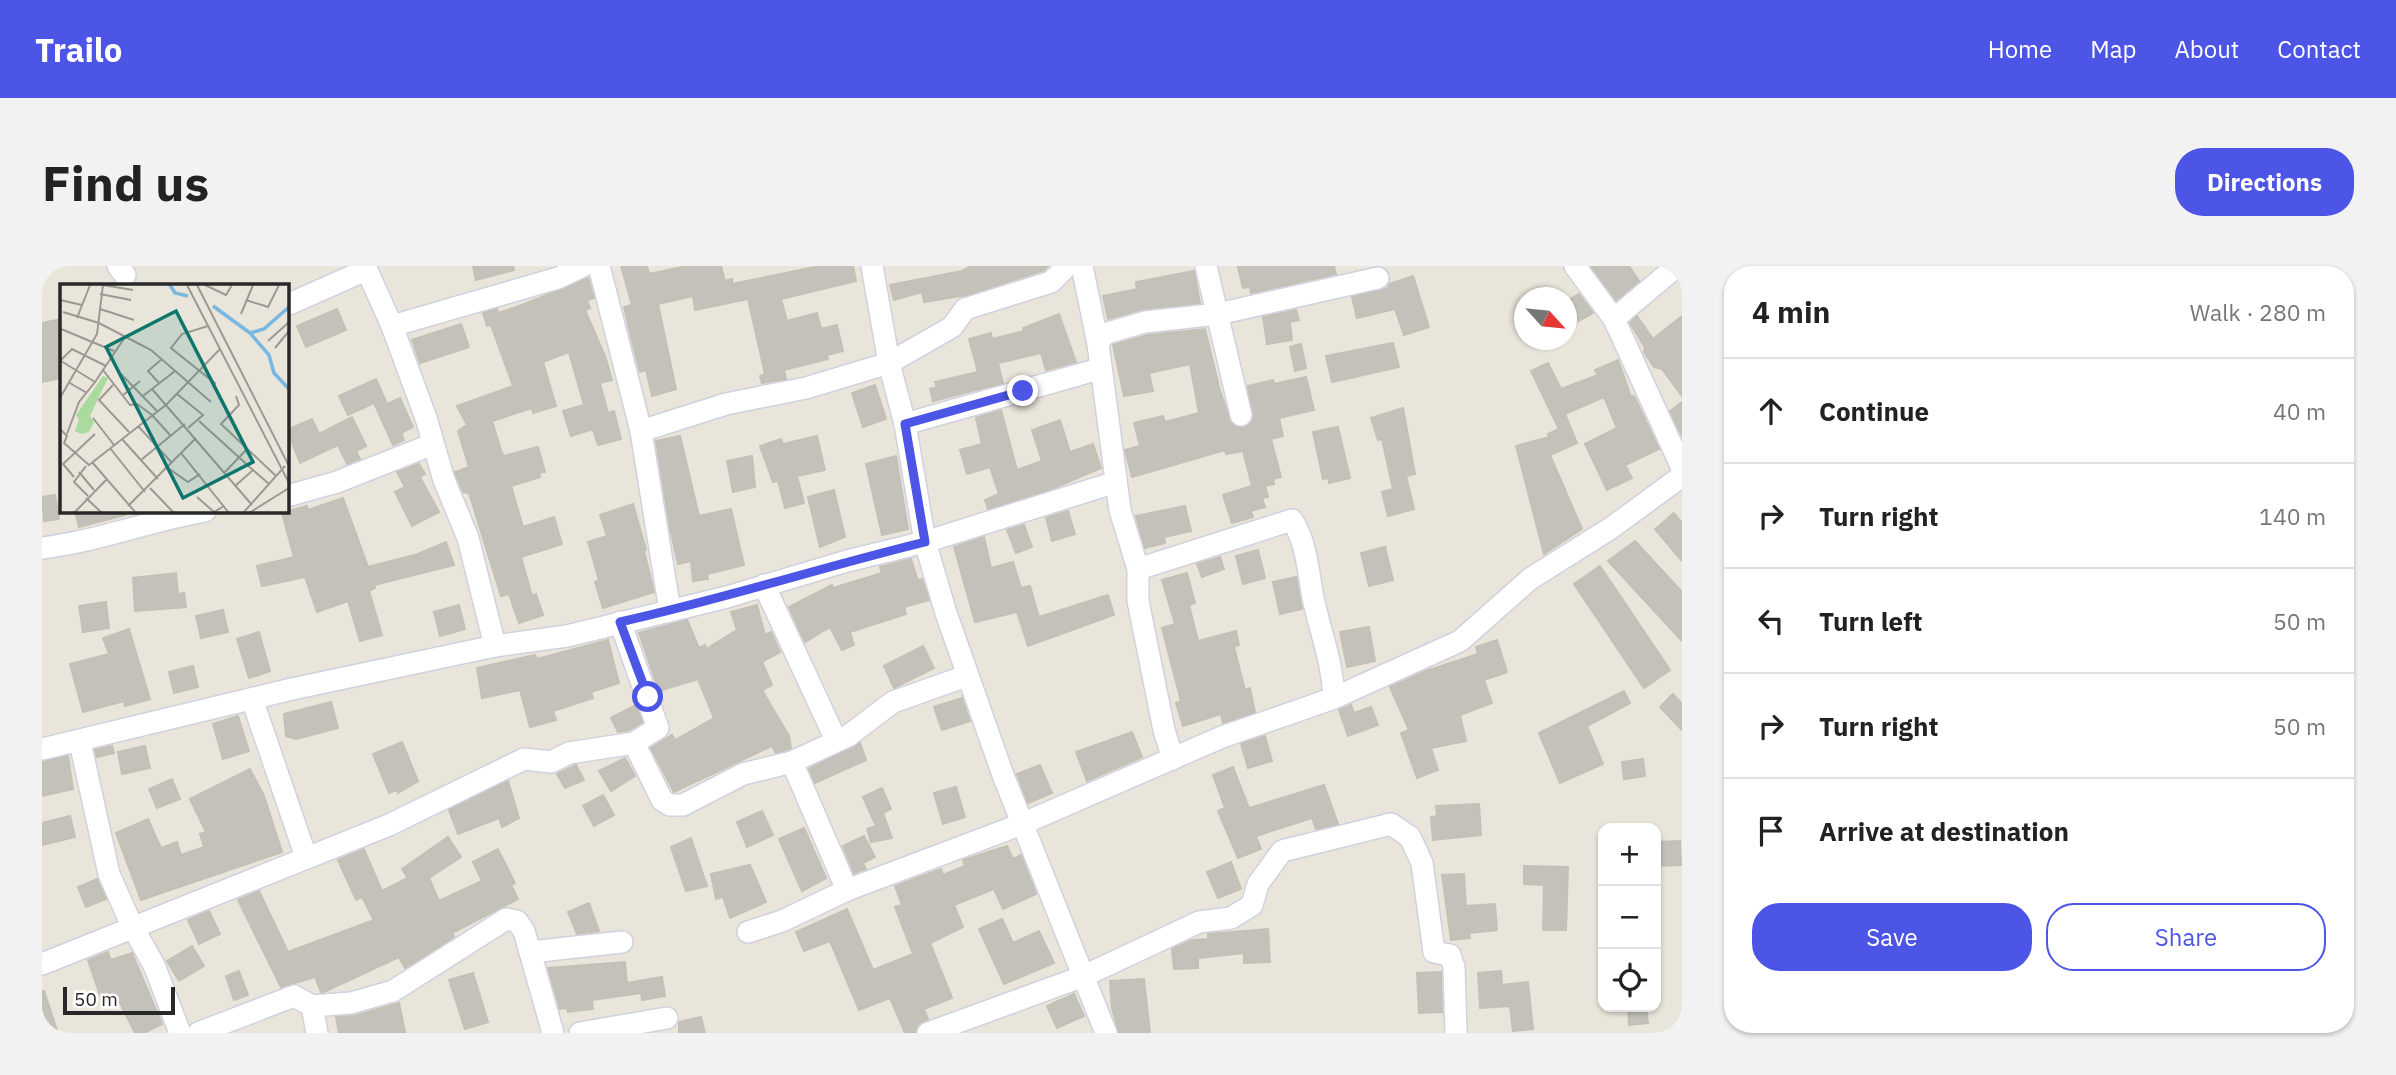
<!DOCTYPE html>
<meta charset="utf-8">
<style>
:root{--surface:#fff;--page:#f2f2f2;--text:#222;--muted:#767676;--line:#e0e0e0;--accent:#4c55e5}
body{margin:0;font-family:"IBM Plex Sans",sans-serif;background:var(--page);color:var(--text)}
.controls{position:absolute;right:21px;bottom:21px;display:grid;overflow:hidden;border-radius:14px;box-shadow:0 2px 5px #0004}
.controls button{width:63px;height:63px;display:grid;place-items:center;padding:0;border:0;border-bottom:2px solid var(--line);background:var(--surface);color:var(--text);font:35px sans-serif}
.compass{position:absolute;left:1472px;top:21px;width:63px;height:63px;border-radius:50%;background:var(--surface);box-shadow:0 2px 5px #0004;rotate:117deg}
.scale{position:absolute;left:21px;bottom:18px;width:112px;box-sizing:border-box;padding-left:7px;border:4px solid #282828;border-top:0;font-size:19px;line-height:24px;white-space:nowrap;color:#282828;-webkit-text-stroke:5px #fff;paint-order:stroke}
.stop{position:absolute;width:21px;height:21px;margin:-16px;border:5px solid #4c55e5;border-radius:50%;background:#fff}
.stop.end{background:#4c55e5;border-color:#fff;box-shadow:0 2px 7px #0008}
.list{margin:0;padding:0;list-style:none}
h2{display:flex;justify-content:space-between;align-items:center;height:91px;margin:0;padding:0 28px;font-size:30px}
h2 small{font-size:23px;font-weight:400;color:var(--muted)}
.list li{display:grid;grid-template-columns:46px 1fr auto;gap:21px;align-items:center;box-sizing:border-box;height:105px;padding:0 28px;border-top:2px solid var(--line)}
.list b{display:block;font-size:26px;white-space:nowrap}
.list em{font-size:23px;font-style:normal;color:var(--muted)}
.actions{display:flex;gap:14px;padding:21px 28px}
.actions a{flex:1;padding:16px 0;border:2px solid var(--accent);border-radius:28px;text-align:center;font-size:24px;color:var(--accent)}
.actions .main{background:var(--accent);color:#fff}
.icon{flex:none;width:38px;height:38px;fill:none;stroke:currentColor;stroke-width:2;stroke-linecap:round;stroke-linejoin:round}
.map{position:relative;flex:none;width:1640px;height:767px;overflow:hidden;border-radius:28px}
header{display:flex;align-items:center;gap:42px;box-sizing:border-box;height:98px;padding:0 35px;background:var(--accent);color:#fff}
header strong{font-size:33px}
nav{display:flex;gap:38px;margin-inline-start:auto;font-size:24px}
.intro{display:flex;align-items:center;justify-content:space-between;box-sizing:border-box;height:168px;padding:0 42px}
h1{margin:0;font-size:49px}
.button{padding:18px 32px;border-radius:28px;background:var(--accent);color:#fff;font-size:24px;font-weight:700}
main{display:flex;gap:42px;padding:0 42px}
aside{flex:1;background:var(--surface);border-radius:28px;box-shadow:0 2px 5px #0004}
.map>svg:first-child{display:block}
.building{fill:#c4c1bb;stroke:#c4c0b5;stroke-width:2}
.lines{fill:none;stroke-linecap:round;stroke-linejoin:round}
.minor-casing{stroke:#d0d1df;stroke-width:24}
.minor{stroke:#fff;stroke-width:21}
.route{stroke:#4c55e5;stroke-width:9}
.inset-river{fill:none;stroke:#79b7e0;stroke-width:3.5}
.inset-road{fill:none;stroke:#9c9993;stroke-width:2}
.view{fill:#0f766e;fill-opacity:0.15;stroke:#0f766e;stroke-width:3.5}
.inset-edge{fill:none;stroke:#282828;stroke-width:3.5}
</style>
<header>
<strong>Trailo</strong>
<nav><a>Home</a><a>Map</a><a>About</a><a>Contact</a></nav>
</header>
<div class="intro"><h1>Find us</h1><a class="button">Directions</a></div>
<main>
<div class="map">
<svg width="1640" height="767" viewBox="0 0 1640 767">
<rect width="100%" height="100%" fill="#e9e5db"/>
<g class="building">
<polygon points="431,0 471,0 472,4 434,14"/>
<polygon points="579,0 605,0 607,8 645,0 679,0 683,15 690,13 690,18 778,0 811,0 814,15 739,33 745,55 775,47 779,63 795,59 801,85 785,89 786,93 742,104 744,113 720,117 718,110 723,108 706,33 653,44 651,30 616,38 634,123 610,130 604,104 598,106 589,71 582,41 590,39"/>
<polygon points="929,0 1006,0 1002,4 925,29 882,36 880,26 852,34 848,19 920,5"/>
<polygon points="1203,0 1292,0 1294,8 1209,27 1208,21 1201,22 1196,1"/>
<polygon points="1549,0 1587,0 1597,15 1574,34"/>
<polygon points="1152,5 1158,37 1101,43 1066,53 1061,30 1095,23 1094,16"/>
<polygon points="1371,10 1387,61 1362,69 1353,43 1315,52 1310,31 1347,22 1347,18"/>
<polygon points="546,12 552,32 545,34 548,42 543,44 563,90 570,114 558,117 566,147 572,145 579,173 556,179 551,163 529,170 521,145 542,139 527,86 501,96 514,140 491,147 490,142 450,155 461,190 496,181 503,206 497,207 498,211 469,220 481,261 512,251 520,278 479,291 490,330 494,328 501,349 477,357 467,328 459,330 427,227 421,226 413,206 427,201 416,165 425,159 415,140 471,120 449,59 445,60 441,47 455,43 456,47 480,39"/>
<polygon points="1537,28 1551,47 1524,62 1524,35"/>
<polygon points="295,43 304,64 264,81 255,60"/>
<polygon points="1254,44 1257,54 1248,56 1250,74 1225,78 1221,51"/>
<polygon points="1017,48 1034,96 1004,104 999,87 956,97 961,117 891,135 888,123 895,121 893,116 936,106 927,73 949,67 950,73 982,65 981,62"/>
<polygon points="1595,50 1611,73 1640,50 1640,130 1620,103 1612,101 1602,86 1603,82 1588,57"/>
<polygon points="19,53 19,112 0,116 0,57"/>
<polygon points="419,58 427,81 378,97 370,74"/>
<polygon points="1163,63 1178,125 1190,158 1203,162 1211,153 1206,120 1231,114 1232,118 1264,111 1272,144 1237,152 1241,170 1229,173 1239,211 1231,213 1232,218 1223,220 1226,231 1220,232 1223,241 1209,245 1211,251 1190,257 1181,229 1210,220 1201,185 1184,188 1183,184 1090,211 1084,188 1083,184 1098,180 1092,157 1121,150 1123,156 1157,147 1148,98 1107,107 1111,125 1082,130 1071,79 1106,69"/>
<polygon points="1351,77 1357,101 1290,116 1284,90"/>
<polygon points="1259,78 1264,102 1253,105 1248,81"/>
<polygon points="1576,94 1589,131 1592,130 1617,183 1583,199 1590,212 1565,224 1543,178 1575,162 1562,131 1523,148 1535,177 1508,189 1540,263 1502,288 1474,180 1507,171 1506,168 1517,163 1489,105 1506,97 1519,123 1556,109 1553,104"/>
<polygon points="334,113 345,138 358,132 371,161 359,167 362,174 351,179 332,137 306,149 297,130"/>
<polygon points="833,119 844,153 821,161 810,127"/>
<polygon points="1640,136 1640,170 1628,145"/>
<polygon points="1361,142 1373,208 1364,210 1372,243 1346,250 1340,226 1351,223 1340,173 1336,174 1329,152"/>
<polygon points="959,144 975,204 1000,195 990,164 1018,154 1028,186 1051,178 1059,202 1012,222 946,243 943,234 957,228 948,201 925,208 918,184 940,178 934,152"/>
<polygon points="310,151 324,180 314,185 318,193 305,198 296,179 258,197 245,164 270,153 277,168"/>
<polygon points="1296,161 1308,212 1287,217 1286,212 1281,213 1271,166"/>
<polygon points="638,170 657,250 689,243 702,299 665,308 666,313 651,315 649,295 636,298 628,262 614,175"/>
<polygon points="775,170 783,204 755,210 762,237 743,242 736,215 731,216 718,180 739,173 741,178"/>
<polygon points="710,190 713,221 691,226 685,195"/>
<polygon points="854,190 866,263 840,269 824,198"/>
<polygon points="377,198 383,208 378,211 397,246 370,260 353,226 363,221 355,206"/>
<polygon points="792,224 803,271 778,281 766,231"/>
<polygon points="13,229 17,253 2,255 0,231"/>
<polygon points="301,232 326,301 376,288 404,276 412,299 332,319 333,322 327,325 340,369 318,375 306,335 275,346 263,311 220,320 215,300 252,291 240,247 265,240 266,244"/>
<polygon points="591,238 604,284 602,285 612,326 561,342 553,316 557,314 546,276 565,270 558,249"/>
<polygon points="1143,240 1149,265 1122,271 1123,277 1103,282 1094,250"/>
<polygon points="33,245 82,245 83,249 37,261"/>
<polygon points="1026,245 1033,268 1010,275 1004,252"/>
<polygon points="1632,247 1640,257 1640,295 1613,263"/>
<polygon points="982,259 990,281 974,287 965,264"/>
<polygon points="942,271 949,302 971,296 979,322 988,320 997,351 1066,329 1072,349 986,380 975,346 933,356 912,281"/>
<polygon points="1593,275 1640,326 1640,375 1566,295"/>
<polygon points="1343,281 1351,314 1327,320 1319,287"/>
<polygon points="1216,284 1223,312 1201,318 1194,290"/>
<polygon points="1178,291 1182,303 1160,311 1155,298"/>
<polygon points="869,293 876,315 880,313 887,334 862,341 864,348 808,366 812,379 800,384 788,361 763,376 747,341 790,319 791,322 840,307 838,301"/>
<polygon points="1558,300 1628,404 1602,422 1532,318"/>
<polygon points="134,307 136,328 142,327 144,341 93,345 91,312"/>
<polygon points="1145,307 1153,337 1147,339 1156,375 1194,365 1197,379 1192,381 1203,424 1208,422 1213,446 1181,457 1179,448 1141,460 1134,437 1139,435 1120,362 1133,358 1120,314"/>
<polygon points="1254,311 1260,343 1238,348 1231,316"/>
<polygon points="64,336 67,362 41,366 37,340"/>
<polygon points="417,339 423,363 398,370 392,346"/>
<polygon points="715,339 723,369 729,366 738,386 720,396 730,419 720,424 747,470 749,482 734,487 730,480 632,526 609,482 630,469 633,474 672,452 656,413 617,425 597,367 645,354 657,382 663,379 664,383 695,364 689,346"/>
<polygon points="181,344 186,366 159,372 154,350"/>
<polygon points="1327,361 1333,395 1305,401 1298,366"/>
<polygon points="87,363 108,433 83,440 82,435 41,446 28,398 67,388 61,372"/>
<polygon points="217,366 228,405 207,412 195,373"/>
<polygon points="566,374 577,417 549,426 551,432 511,445 514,454 488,461 478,424 440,432 435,402 493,389 495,393"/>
<polygon points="1455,374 1465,406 1442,414 1450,437 1418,449 1424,475 1389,482 1396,504 1375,512 1359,467 1367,464 1348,421 1384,405 1436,388 1434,381"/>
<polygon points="881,380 892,402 852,422 842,400"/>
<polygon points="151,400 156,421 132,427 127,406"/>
<polygon points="1582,425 1588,437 1545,460 1561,498 1518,517 1497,467"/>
<polygon points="1631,428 1640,438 1640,464 1618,441"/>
<polygon points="920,432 928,455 900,464 892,441"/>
<polygon points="289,436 296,462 254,473 244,470 242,448"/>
<polygon points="594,439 600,456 587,464 576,466 569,452"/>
<polygon points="1309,439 1312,447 1329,441 1336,459 1306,470 1297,444"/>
<polygon points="196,450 207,485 181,493 171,458"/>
<polygon points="1090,466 1100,491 1045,515 1034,486"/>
<polygon points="1223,470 1230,495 1206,502 1199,478"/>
<polygon points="360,476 376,515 356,527 355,524 347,527 331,488"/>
<polygon points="818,477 824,494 773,517 767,503"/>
<polygon points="70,480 72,487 55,491 53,484"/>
<polygon points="103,480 108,502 80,508 76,486"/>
<polygon points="26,490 31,523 0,530 0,496"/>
<polygon points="583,492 593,510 569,525 557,505"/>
<polygon points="1601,493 1603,510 1582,513 1580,496"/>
<polygon points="534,499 542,514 523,522 515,508"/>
<polygon points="998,499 1010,527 986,537 975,508"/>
<polygon points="1191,501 1207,542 1282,519 1296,558 1274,563 1270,552 1214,570 1219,583 1196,592 1176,545 1183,542 1171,509"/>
<polygon points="208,503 222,530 240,586 99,634 74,567 106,553 119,582 135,576 139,589 162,581 158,568 164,566 148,533"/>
<polygon points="130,513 138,533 115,542 107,523"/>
<polygon points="466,515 477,552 460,561 457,552 416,568 407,544"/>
<polygon points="914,521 923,551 901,558 892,527"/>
<polygon points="840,522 849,543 841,547 850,572 829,576 825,563 834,560 821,531"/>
<polygon points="561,529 572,549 552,560 541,540"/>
<polygon points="1437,538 1439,569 1391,574 1389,551 1395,550 1394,540"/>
<polygon points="720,545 731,569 705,581 695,556"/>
<polygon points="28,550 33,571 0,579 0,557"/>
<polygon points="762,562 784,612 760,625 737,573"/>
<polygon points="822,570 833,591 821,597 824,603 812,607 801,580"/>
<polygon points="406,571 419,591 387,612 397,635 440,615 431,596 456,583 473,617 469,619 476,633 410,667 412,671 363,702 357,691 282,726 279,726 273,711 239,721 196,634 217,625 246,686 332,654 320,631 314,634 296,594 322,583 340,625 366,612 360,603"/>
<polygon points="649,572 665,620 644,625 629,581"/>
<polygon points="1638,575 1639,599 1614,600 1614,576"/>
<polygon points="965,580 971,593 979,589 994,628 961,643 952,623 912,639 921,661 888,677 910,732 882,743 886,753 876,758 873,767 863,767 848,732 817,744 788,675 762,685 754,666 805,643 831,704 871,688 853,641 860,639 853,620 899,603 901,609 923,600 921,594"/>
<polygon points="1189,596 1199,623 1176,632 1165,606"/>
<polygon points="708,599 724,636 688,652 681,631 674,633 669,608"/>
<polygon points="1482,600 1526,601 1524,664 1501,664 1502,619 1482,618"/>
<polygon points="1422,608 1424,640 1453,638 1455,664 1427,667 1428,672 1409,674 1400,609"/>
<polygon points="55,613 64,633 44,641 36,621"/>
<polygon points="547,637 557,665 535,668 526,646"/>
<polygon points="167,645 178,668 157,678 146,654"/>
<polygon points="960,653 971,677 997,665 1012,697 962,718 937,663"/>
<polygon points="1226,663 1228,696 1202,697 1202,687 1156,692 1156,702 1132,703 1130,683 1150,674 1166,673 1166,668"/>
<polygon points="150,680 162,700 137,715 125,695"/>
<polygon points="66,686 69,694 90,687 120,758 102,767 93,767 77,735 62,741 46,694"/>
<polygon points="583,696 585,717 620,711 623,730 600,734 599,727 550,734 551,743 526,746 525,742 518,743 506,702"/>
<polygon points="197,705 206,729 192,734 184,710"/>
<polygon points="1459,705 1460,719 1486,716 1491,763 1471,765 1468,740 1438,742 1436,707"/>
<polygon points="1399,706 1400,746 1377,747 1375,707"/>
<polygon points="431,707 446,756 423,763 407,714"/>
<polygon points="1102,713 1108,767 1077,767 1070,742 1068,715"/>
<polygon points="0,725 2,725 16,767 0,767"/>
<polygon points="1032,728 1042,750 1015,762 1005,740"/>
<polygon points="357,737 363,766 297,767 294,751 312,750"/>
<polygon points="1586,741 1604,741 1606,757 1587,759"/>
<polygon points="659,751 663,767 637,767 637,756"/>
</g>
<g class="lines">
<defs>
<g id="minor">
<polyline points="76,0 83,9"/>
<polyline points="323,0 350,60 384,152 402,214 426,272 453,380"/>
<polyline points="557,0 599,165 628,345"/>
<polyline points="830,0 847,97 863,158 883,276 904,347 961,509 1064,767"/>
<polyline points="1040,0 1056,78"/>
<polyline points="1164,0 1199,149"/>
<polyline points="1533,0 1572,53 1640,202"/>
<polyline points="245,39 324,4"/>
<polyline points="1572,53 1635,0"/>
<polyline points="350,60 516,12 541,0"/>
<polyline points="863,158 1057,103"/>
<polyline points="599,165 684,138 764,122 847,97 910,61 923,43 1009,16 1025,0"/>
<polyline points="245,230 295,216 391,178"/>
<path d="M0,282c57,-7 107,-27 163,-37"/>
<path d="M1096,303l154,-49c15,23 16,51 21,78 8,37 19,61 21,100"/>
<polyline points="722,319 794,474"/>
<polyline points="578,356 616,462 592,477 620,534 628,539 641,539 701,508 750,496 806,470 851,436 924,410"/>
<polyline points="210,433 264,591"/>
<polyline points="38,476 67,608 90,660 112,699 138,767"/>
<polyline points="0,483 250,423 453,380 525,370 685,331 805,295 883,276 1074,216"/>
<polyline points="1131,493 1122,464 1096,335 1096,303 1078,244 1056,78 1062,68 1103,56 1176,48 1336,12"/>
<polyline points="750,496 805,624"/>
<polyline points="706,666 740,655 805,624 980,558 1180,471 1292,432 1418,375 1488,313 1569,262 1640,210"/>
<polyline points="488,686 580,676"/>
<polyline points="0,698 347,559 482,493 509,496 527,487 592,477"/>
<polyline points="270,740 275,767"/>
<polyline points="156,767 252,730 270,740 309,737 351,725 464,653 475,655 482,665 511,767"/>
<polyline points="538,767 625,752"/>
<polyline points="886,767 1042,710 1157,656 1189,652 1210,639 1216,618 1240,585 1349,558 1368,571 1380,597 1392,686 1408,689 1412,701 1414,767"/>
</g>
</defs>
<use href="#minor" class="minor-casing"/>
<use href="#minor" class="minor"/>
</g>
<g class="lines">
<path class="route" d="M606,431l-28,-75c103,-23 203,-55 305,-80l-20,-118 118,-33"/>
</g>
<g transform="translate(18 18)">
<rect width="229" height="229" fill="#e9e5db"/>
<path d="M43,92l5,2 -18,38 4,6 -5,10 -8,2 -6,-3 4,-12 -3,-4z" fill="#aada9d"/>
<path class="inset-river" d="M110,1l5,8 13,3M153,22l37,27 14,-4 25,-22M190,49l19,22 5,18 15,16"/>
<path class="inset-road" d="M43,1l30,5M127,1l102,198M137,1l92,181M145,1l21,10 6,-10M40,10l31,6M0,16l22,5M186,16l22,7 11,-22M40,25l34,11M3,28l36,11 52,27 60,52M181,30l12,-29M17,34l13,-33M148,42l-26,8 -11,14 45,36M1,45l53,22M208,57l21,-19M215,64l14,-17M1,76l11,-11 34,17M1,77l34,21 30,-45M43,86l27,35 7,-1 15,11 18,20M61,90l36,37M8,98l19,11M99,99l-11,-12 14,-12M53,101l-14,15 30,32M92,105l100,116M117,110l26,21 -15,13M62,112l18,-15M83,112l32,-25M176,112l3,9 -18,19 55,52M0,114l37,-64 6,-49M33,134l21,27M139,137l55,50M78,142l34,37M0,145l7,7 -3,7 25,22 78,-61 53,-55M7,150l12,-32 16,-20M62,155l36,40M50,164l35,44M121,169l48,60M81,176l44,-36M32,178l44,51M26,182l-12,16 14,14M108,184l20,14 12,-8M19,188l15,18M165,188l22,-23M14,193l-11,-13 32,-30M175,202l18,-16 16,14M90,204l24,25M137,213l17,15 10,-6M26,214l16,15M68,222l68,-68M14,229l32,-33M183,229l42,-47M189,229l40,-25"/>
<path class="view" d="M116,27l77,151 -70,36 -77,-151z"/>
<rect width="229" height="229" class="inset-edge"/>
</g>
</svg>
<div class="controls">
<button>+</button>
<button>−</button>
<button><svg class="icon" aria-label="locate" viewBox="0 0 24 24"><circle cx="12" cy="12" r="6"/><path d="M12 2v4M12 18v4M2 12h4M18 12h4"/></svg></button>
</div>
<svg class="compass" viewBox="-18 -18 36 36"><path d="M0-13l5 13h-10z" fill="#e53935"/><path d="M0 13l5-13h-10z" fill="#767676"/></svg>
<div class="scale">50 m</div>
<div class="stop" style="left:606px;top:431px"></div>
<div class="stop end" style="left:981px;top:125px"></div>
</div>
<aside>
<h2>4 min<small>Walk · 280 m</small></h2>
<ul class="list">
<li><svg class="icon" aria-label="ahead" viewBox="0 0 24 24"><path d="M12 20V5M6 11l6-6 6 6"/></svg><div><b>Continue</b></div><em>40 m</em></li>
<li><svg class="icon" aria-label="right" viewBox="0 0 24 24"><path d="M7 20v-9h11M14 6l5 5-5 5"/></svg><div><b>Turn right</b></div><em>140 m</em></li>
<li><svg class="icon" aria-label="left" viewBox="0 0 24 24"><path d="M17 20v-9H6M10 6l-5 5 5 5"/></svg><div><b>Turn left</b></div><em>50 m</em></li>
<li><svg class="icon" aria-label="right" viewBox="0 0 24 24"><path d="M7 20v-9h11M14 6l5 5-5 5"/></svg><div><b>Turn right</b></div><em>50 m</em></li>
<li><svg class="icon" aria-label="arrive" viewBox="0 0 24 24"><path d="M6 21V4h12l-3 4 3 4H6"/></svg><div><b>Arrive at destination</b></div></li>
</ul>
<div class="actions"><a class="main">Save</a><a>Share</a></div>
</aside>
</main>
